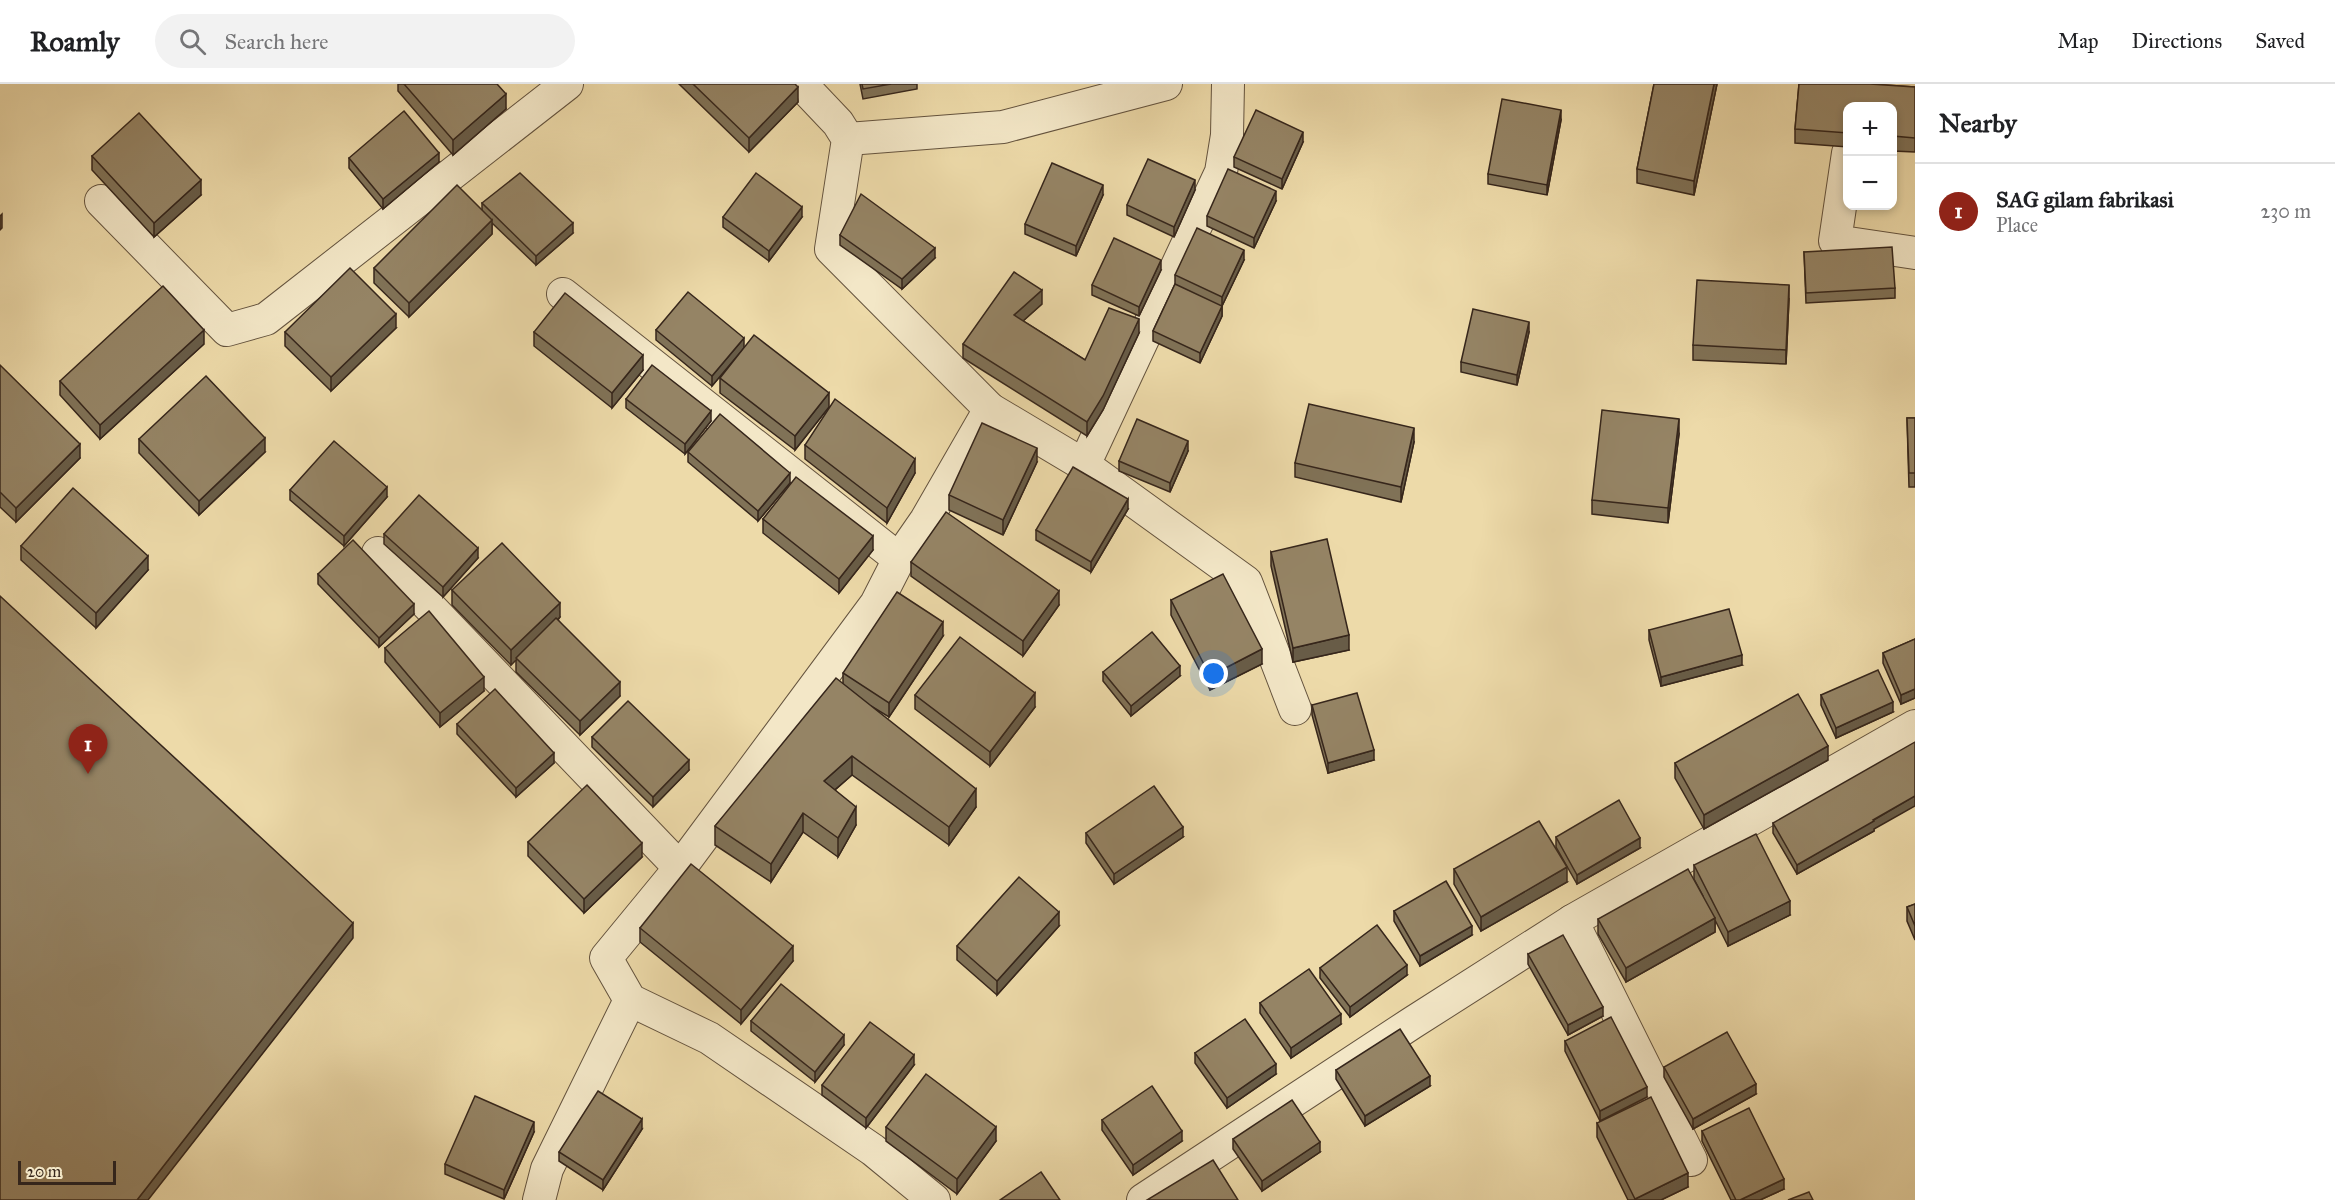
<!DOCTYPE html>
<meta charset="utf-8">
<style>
:root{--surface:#fff;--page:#f2f2f2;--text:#202124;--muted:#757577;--line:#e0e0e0;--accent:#8f2418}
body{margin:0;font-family:"IM FELL Great Primer",serif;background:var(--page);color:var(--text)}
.controls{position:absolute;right:18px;top:18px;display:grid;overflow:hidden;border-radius:12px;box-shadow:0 3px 9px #0003}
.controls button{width:54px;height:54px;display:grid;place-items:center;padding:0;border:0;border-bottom:2px solid var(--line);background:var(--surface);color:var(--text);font:30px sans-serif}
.scale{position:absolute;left:18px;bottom:15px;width:98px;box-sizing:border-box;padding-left:6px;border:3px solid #36261b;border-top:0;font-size:16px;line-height:21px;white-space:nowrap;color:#36261b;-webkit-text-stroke:4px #f3e7c7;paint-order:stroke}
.you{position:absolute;left:1214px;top:590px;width:21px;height:21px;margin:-15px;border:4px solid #fff;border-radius:50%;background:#1a73e8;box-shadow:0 0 0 9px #1a73e833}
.badge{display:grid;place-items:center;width:39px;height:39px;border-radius:50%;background:var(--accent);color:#fff;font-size:20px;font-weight:700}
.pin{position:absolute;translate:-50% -50px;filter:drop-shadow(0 2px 3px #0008)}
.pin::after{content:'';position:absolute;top:32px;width:21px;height:18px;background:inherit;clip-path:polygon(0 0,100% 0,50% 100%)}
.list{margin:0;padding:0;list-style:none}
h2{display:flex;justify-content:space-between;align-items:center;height:78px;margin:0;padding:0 24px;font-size:26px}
h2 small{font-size:20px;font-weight:400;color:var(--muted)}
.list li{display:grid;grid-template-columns:39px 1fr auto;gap:18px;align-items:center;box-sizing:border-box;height:96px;padding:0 24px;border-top:2px solid var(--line)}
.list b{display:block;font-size:22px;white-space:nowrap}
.list p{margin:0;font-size:20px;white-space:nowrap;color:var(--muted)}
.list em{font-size:20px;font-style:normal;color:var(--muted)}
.icon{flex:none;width:33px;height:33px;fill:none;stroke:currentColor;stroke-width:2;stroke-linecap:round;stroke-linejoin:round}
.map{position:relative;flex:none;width:1915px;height:1116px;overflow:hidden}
header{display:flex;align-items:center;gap:36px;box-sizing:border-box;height:84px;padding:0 30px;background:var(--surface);border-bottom:2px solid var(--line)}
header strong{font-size:28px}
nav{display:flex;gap:33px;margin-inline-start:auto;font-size:21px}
.search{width:420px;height:54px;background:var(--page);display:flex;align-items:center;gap:15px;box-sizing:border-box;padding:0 21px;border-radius:33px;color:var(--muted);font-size:22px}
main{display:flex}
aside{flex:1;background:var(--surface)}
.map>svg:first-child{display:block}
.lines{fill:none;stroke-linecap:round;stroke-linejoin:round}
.minor-casing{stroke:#64533e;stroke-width:34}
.minor{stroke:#f3e7c7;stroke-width:32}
.wall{fill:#807257;stroke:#36261b;stroke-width:1.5}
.shaded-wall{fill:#685c47;stroke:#36261b;stroke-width:1.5}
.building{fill:#958465;stroke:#36261b;stroke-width:1.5}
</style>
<header>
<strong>Roamly</strong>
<div class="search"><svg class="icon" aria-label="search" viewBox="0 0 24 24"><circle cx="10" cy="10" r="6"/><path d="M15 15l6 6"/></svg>Search here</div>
<nav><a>Map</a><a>Directions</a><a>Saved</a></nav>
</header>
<main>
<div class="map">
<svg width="1915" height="1116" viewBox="0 0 1915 1116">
<rect width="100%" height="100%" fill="#eddaa9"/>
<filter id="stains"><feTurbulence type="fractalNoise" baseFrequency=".00333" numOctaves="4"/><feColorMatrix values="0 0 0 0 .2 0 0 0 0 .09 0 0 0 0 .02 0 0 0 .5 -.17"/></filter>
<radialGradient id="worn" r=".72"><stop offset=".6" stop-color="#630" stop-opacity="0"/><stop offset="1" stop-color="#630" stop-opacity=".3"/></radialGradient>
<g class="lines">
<defs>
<g id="minor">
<polyline points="801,0 838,39 848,55 831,165 990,325 926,436 899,475 876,520 680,784 606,874 630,916 709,954 873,1066 934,1116"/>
<polyline points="1228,0 1227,51 1221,88 1084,381 1246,498 1295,625"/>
<polyline points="848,55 1003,43 1166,0"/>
<polyline points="1848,69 1835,157 1915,169"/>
<polyline points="101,117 227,246 266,235 567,0"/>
<polyline points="563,210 899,475"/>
<polyline points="990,325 1084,381"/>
<polyline points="378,469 680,784"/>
<polyline points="1572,837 1691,1076"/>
<polyline points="539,1116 547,1085 630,916"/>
<polyline points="1143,1116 1412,939 1572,837 1915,642"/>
</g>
</defs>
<use href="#minor" class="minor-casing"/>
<use href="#minor" class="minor"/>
</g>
<g class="wall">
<polygon points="398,0 497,0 506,25 453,71 398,7"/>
<polygon points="679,0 795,0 798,18 749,68"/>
<polygon points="860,0 917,0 917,5 863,15"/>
<polygon points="1654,0 1717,0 1694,111 1637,99 1637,85"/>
<polygon points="1799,0 1870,0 1915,3 1915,68 1893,67 1893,22 1848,22 1848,63 1795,59 1795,45"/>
<polygon points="1561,36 1547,111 1488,100 1488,90"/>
<polygon points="1303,58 1282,105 1234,83 1234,73"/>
<polygon points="92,72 201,111 154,153 92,86"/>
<polygon points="349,74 439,78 383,125 349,84"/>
<polygon points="1195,106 1174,153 1127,131 1127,121"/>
<polygon points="1103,111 1076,172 1025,150 1025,140"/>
<polygon points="1276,117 1254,164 1207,142 1207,132"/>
<polygon points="482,119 573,149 536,181 492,139 492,150 409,233 374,199 374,184 482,126"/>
<polygon points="723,133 802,133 769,177 723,143"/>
<polygon points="840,151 935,174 902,205 840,161"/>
<polygon points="1804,168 1895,204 1895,214 1806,219"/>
<polygon points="1244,176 1222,222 1222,232 1200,279 1153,257 1153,247 1175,200 1175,191"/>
<polygon points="1161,186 1139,232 1092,211 1092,201"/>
<polygon points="1789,215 1786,280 1693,276 1693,261"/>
<polygon points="1042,220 1023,237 1085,276 1139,249 1103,326 1087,352 963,274 963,260"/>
<polygon points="396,244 331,307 285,262 285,248"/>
<polygon points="656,246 744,264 712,302 656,256"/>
<polygon points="534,248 643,286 612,324 534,262"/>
<polygon points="1529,248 1517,301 1461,288 1461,278"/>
<polygon points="204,260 100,355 60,311 60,297"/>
<polygon points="0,282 80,374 16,438 0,423"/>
<polygon points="720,294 829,323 795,366 720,309"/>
<polygon points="626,315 711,337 685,370 626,324"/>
<polygon points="1907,334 1915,334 1915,403 1909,403"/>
<polygon points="1679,350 1668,439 1592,430 1592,416"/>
<polygon points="139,355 265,368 199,431 139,369"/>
<polygon points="1414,358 1401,418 1295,393 1295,379"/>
<polygon points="805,361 915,389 887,439 805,375"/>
<polygon points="1188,367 1170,408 1119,387 1119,377"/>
<polygon points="688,368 790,399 758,437 688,378"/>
<polygon points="1037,378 1003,451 949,426 949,411"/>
<polygon points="290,406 387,413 344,462 290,416"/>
<polygon points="1128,425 1091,488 1036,456 1036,446"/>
<polygon points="763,435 873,466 839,509 763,449"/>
<polygon points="384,450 478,474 443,513 384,460"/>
<polygon points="21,462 148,486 96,544 21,476"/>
<polygon points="1271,468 1349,566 1293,578 1271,482"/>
<polygon points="911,478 1059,521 1023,572 911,492"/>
<polygon points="318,490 414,530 379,563 318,500"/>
<polygon points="452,506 560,533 558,536 620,612 580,651 516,588 516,575 511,581 452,521"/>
<polygon points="1171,516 1262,580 1210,606 1171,531"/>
<polygon points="1649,546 1742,581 1661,602 1649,556"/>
<polygon points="943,552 889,633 871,622 976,723 949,761 852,691 835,706 856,741 838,773 803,748 771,798 715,761 715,742 843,599 843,589"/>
<polygon points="1915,555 1915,614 1901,620 1883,579 1883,569"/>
<polygon points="385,564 484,607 440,643 385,578"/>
<polygon points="1103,588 1180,592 1131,632 1103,597"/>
<polygon points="915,611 1035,623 990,682 915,625"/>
<polygon points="1821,611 1893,628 1836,654 1821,621"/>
<polygon points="1312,621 1374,676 1328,689 1312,631"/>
<polygon points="457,640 554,679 516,713 457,650"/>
<polygon points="592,653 689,686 653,723 592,663"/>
<polygon points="1828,676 1704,745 1675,694 1675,679"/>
<polygon points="1773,739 1874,745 1874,747 1797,790 1773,749"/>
<polygon points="1086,749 1183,753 1114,800 1086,759"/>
<polygon points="1556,753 1640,764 1577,800 1556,763"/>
<polygon points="528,758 642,773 584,829 528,772"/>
<polygon points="1694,781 1790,831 1728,862 1715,836 1715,848 1626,898 1598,850 1598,835 1703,812 1694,795"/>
<polygon points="1454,785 1567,798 1481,847 1454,800"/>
<polygon points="1915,820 1915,856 1907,837 1907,823"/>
<polygon points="1394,827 1472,851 1420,882 1394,837"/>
<polygon points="1059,842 997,911 957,876 957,862"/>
<polygon points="640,844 793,877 741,940 640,858"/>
<polygon points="1528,870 1603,932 1568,951 1528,880"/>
<polygon points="1320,884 1407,891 1350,933 1320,894"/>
<polygon points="1260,919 1341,940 1291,974 1260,929"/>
<polygon points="751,937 844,961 815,998 751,947"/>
<polygon points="1565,957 1647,1013 1600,1037 1565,967"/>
<polygon points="1195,969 1276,990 1227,1024 1195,979"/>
<polygon points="914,981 866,1044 822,1011 822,1001"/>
<polygon points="1664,983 1756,1010 1693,1045 1664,993"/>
<polygon points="1336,986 1430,1002 1365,1042 1336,995"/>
<polygon points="1102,1036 1182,1057 1133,1091 1102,1046"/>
<polygon points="1597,1039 1688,1103 1661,1116 1628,1116 1597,1053"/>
<polygon points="886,1043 996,1057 957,1110 886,1057"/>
<polygon points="642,1045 603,1106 559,1077 559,1068"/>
<polygon points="1702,1047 1784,1105 1760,1116 1731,1116 1702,1057"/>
<polygon points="534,1048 504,1115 445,1090 445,1080"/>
<polygon points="1233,1055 1320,1068 1262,1107 1233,1065"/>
</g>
<g class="shaded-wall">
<polygon points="1714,0 1717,0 1694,111 1694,97"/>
<polygon points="798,3 798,18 749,68 749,54"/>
<polygon points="506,10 506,25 453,71 453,56"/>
<polygon points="1561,26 1561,36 1547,111 1547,101"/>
<polygon points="1303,48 1303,58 1282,105 1282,95"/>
<polygon points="439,69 439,78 383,125 383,115"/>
<polygon points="201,96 201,111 154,153 154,139"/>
<polygon points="1195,96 1195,106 1174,153 1174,143"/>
<polygon points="1103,101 1103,111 1076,172 1076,162"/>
<polygon points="1276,107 1276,117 1254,164 1254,154"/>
<polygon points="802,123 802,133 769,177 769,167"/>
<polygon points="2,130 2,144 0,146 0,132"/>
<polygon points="492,136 492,150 409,233 409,219"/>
<polygon points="573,139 573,149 536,181 536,172"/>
<polygon points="935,164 935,174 902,205 902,195"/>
<polygon points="1244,166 1244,176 1222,222 1222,213"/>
<polygon points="1161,176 1161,186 1139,232 1139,223"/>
<polygon points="1789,201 1789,215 1786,280 1786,266"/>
<polygon points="1042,206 1042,220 1014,245 1014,231"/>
<polygon points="1222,222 1222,232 1200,279 1200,269"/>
<polygon points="396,230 396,244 331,307 331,293"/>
<polygon points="1139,235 1139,249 1103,326 1087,352 1087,338"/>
<polygon points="1529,238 1529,248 1517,301 1517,291"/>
<polygon points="204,246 204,260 100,355 100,341"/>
<polygon points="744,254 744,264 712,302 712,292"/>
<polygon points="643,271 643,286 612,324 612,309"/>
<polygon points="829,309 829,323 795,366 795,352"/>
<polygon points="711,327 711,337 685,370 685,360"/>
<polygon points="1679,335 1679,350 1668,439 1668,424"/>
<polygon points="1414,344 1414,358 1401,418 1401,403"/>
<polygon points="265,354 265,368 199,431 199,417"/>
<polygon points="1188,357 1188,367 1170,408 1170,399"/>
<polygon points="80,360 80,374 16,438 16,424"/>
<polygon points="1037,364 1037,378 1003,451 1003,436"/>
<polygon points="915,375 915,389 887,439 887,424"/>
<polygon points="790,389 790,399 758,437 758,427"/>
<polygon points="387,403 387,413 344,462 344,452"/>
<polygon points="1128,415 1128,425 1091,488 1091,478"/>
<polygon points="873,452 873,466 839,509 839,495"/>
<polygon points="478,464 478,474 443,513 443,503"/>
<polygon points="148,472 148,486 96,544 96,529"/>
<polygon points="1059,507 1059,521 1023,572 1023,557"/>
<polygon points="560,519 560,533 511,581 511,566"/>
<polygon points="414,520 414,530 379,563 379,554"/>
<polygon points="943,538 943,552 889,633 889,619"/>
<polygon points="1349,551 1349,566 1293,578 1293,564"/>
<polygon points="1262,565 1262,580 1210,606 1210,592"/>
<polygon points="1742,571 1742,581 1661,602 1661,593"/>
<polygon points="1180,582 1180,592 1131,632 1131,622"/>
<polygon points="484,593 484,607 440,643 440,629"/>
<polygon points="620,598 620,612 580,651 580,637"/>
<polygon points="1915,605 1915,614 1901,620 1901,611"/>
<polygon points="1035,609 1035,623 990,682 990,668"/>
<polygon points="1893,618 1893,628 1836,654 1836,644"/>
<polygon points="1828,662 1828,676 1704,745 1704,731"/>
<polygon points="1374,666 1374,676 1328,689 1328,679"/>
<polygon points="554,669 554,679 516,713 516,704"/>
<polygon points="852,672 852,691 824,715 824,697"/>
<polygon points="689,676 689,686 653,723 653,713"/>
<polygon points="976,705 976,723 949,761 949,743"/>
<polygon points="1915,712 1915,722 1874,745 1874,747 1797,790 1797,781"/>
<polygon points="856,723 856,741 838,773 838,754"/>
<polygon points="803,729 803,748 771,798 771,780"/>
<polygon points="1183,743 1183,753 1114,800 1114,790"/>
<polygon points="1640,754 1640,764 1577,800 1577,791"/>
<polygon points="642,759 642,773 584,829 584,815"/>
<polygon points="1567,783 1567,798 1481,847 1481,833"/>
<polygon points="1790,817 1790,831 1728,862 1728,848"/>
<polygon points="1059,828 1059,842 997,911 997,897"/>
<polygon points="1715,834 1715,848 1626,898 1626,884"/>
<polygon points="353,839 353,854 148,1116 137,1116"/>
<polygon points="1472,842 1472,851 1420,882 1420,872"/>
<polygon points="793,862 793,877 741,940 741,926"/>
<polygon points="1407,881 1407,891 1350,933 1350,923"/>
<polygon points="1603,923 1603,932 1568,951 1568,941"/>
<polygon points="1341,930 1341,940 1291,974 1291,964"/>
<polygon points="844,951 844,961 815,998 815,988"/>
<polygon points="914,971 914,981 866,1044 866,1034"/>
<polygon points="1276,980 1276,990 1227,1024 1227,1014"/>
<polygon points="1430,992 1430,1002 1365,1042 1365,1032"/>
<polygon points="1756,1000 1756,1010 1693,1045 1693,1035"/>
<polygon points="1647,1003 1647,1013 1600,1037 1600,1027"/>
<polygon points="642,1035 642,1045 603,1106 603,1096"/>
<polygon points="534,1038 534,1048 504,1115 504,1106"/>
<polygon points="996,1043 996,1057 957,1110 957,1095"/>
<polygon points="1182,1047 1182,1057 1133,1091 1133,1081"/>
<polygon points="1320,1058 1320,1068 1262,1107 1262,1097"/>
<polygon points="1688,1089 1688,1103 1661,1116 1635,1116 1635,1115"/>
<polygon points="1784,1095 1784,1105 1760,1116 1740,1116"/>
</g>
<g class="building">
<polygon points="404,0 497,0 506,10 453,56"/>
<polygon points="693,0 795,0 798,3 749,54"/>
<polygon points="862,0 891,0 863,5"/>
<polygon points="1654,0 1714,0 1694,97 1637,85"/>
<polygon points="1799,0 1870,0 1915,3 1915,54 1893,52 1893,22 1848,22 1848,49 1795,45"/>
<polygon points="1502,15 1561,26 1547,101 1488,90"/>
<polygon points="1256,26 1303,48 1282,95 1234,73"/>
<polygon points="404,27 439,69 383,115 349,74"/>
<polygon points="139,29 201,96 154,139 92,72"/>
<polygon points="1148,75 1195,96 1174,143 1127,121"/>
<polygon points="1052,79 1103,101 1076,162 1025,140"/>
<polygon points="1228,85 1276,107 1254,154 1207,132"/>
<polygon points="520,89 573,139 536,172 482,119"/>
<polygon points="756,89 802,123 769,167 723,133"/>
<polygon points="457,101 492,136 409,219 374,184"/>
<polygon points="861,110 935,164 902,195 840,151"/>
<polygon points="1197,144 1244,166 1222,213 1175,191"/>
<polygon points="1114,154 1161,176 1139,223 1092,201"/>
<polygon points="1892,163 1895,204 1806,209 1804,168"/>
<polygon points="350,184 396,230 331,293 285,248"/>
<polygon points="1014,188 1042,206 1014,231 1085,276 1109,224 1139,235 1103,312 1087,338 963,260"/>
<polygon points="1697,196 1789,201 1786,266 1693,261"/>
<polygon points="1175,200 1222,222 1200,269 1153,247"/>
<polygon points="163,202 204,246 100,341 60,297"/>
<polygon points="688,208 744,254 712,292 656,246"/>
<polygon points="565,209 643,271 612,309 534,248"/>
<polygon points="1473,225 1529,238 1517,291 1461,278"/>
<polygon points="754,251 829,309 795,352 720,294"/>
<polygon points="0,281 80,360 16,424 0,408"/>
<polygon points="652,281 711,327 685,360 626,315"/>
<polygon points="206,292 265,354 199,417 139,355"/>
<polygon points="835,315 915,375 887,424 805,361"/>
<polygon points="1309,320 1414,344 1401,403 1295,379"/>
<polygon points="1602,326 1679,335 1668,424 1592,416"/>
<polygon points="720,330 790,389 758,427 688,368"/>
<polygon points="1907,334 1915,334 1915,389 1909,389"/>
<polygon points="1137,335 1188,357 1170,399 1119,377"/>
<polygon points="982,339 1037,364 1003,436 949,411"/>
<polygon points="334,357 387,403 344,452 290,406"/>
<polygon points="1073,383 1128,415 1091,478 1036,446"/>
<polygon points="796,393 873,452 839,495 763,435"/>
<polygon points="73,404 148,472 96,529 21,462"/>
<polygon points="419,411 478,464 443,503 384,450"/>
<polygon points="946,428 1059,507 1023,557 911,478"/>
<polygon points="1327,455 1349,551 1293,564 1271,468"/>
<polygon points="353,456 414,520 379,554 318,490"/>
<polygon points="502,459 560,519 511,566 452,506"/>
<polygon points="1223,490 1262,565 1210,592 1171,516"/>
<polygon points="897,508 943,538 889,619 843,589"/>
<polygon points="0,512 353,839 137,1116 0,1116"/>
<polygon points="1729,525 1742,571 1661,593 1649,546"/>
<polygon points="429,527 484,593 440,629 385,564"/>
<polygon points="556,534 620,598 580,637 516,574"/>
<polygon points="1152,548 1180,582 1131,622 1103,588"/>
<polygon points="960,553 1035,609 990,668 915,611"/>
<polygon points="1915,555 1915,605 1901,611 1883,569"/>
<polygon points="1878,586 1893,618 1836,644 1821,611"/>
<polygon points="836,594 976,705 949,743 852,672 824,697 856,723 838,754 803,729 771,780 715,742"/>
<polygon points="495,605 554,669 516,704 457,640"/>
<polygon points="1357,609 1374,666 1328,679 1312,621"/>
<polygon points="1798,610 1828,662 1704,731 1675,679"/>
<polygon points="628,617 689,676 653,713 592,653"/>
<polygon points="1915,658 1915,712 1873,736 1874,737 1797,781 1773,739"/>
<polygon points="587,701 642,759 584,815 528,758"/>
<polygon points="1154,702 1183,743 1114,790 1086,749"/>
<polygon points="1619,716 1640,754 1577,791 1556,753"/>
<polygon points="1539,737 1567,783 1481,833 1454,785"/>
<polygon points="1756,750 1790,817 1728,848 1694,781"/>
<polygon points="691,780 793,862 741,926 640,844"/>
<polygon points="1688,785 1715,834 1626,884 1598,835"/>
<polygon points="1019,793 1059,828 997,897 957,862"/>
<polygon points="1446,797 1472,842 1420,872 1394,827"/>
<polygon points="1915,820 1915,842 1907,823"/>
<polygon points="1377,841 1407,881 1350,923 1320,884"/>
<polygon points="1563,851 1603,923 1568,941 1528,870"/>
<polygon points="1309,885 1341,930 1291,964 1260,919"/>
<polygon points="781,900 844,951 815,988 751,937"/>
<polygon points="1611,933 1647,1003 1600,1027 1565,957"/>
<polygon points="1245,935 1276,980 1227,1014 1195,969"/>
<polygon points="870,938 914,971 866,1034 822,1001"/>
<polygon points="1400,945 1430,992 1365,1032 1336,986"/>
<polygon points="1727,948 1756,1000 1693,1035 1664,983"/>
<polygon points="926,990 996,1043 957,1095 886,1043"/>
<polygon points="1152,1002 1182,1047 1133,1081 1102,1036"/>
<polygon points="598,1007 642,1035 603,1096 559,1068"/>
<polygon points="475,1012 534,1038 504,1106 445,1080"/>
<polygon points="1651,1013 1688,1089 1635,1115 1597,1039"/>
<polygon points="1292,1016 1320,1058 1262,1097 1233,1055"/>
<polygon points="1749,1024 1784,1095 1740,1116 1736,1116 1702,1047"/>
<polygon points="1213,1076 1238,1116 1147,1116"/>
<polygon points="1041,1088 1060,1116 1000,1116"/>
<polygon points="1809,1108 1813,1116 1788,1116"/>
</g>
<rect width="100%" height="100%" filter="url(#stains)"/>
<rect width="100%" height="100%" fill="url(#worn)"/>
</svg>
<div class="controls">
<button>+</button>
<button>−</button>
</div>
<div class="scale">20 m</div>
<div class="you"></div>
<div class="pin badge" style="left:88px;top:690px">1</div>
</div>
<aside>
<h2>Nearby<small></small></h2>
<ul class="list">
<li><span class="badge">1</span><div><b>SAG gilam fabrikasi</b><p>Place</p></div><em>230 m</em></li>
</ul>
</aside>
</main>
